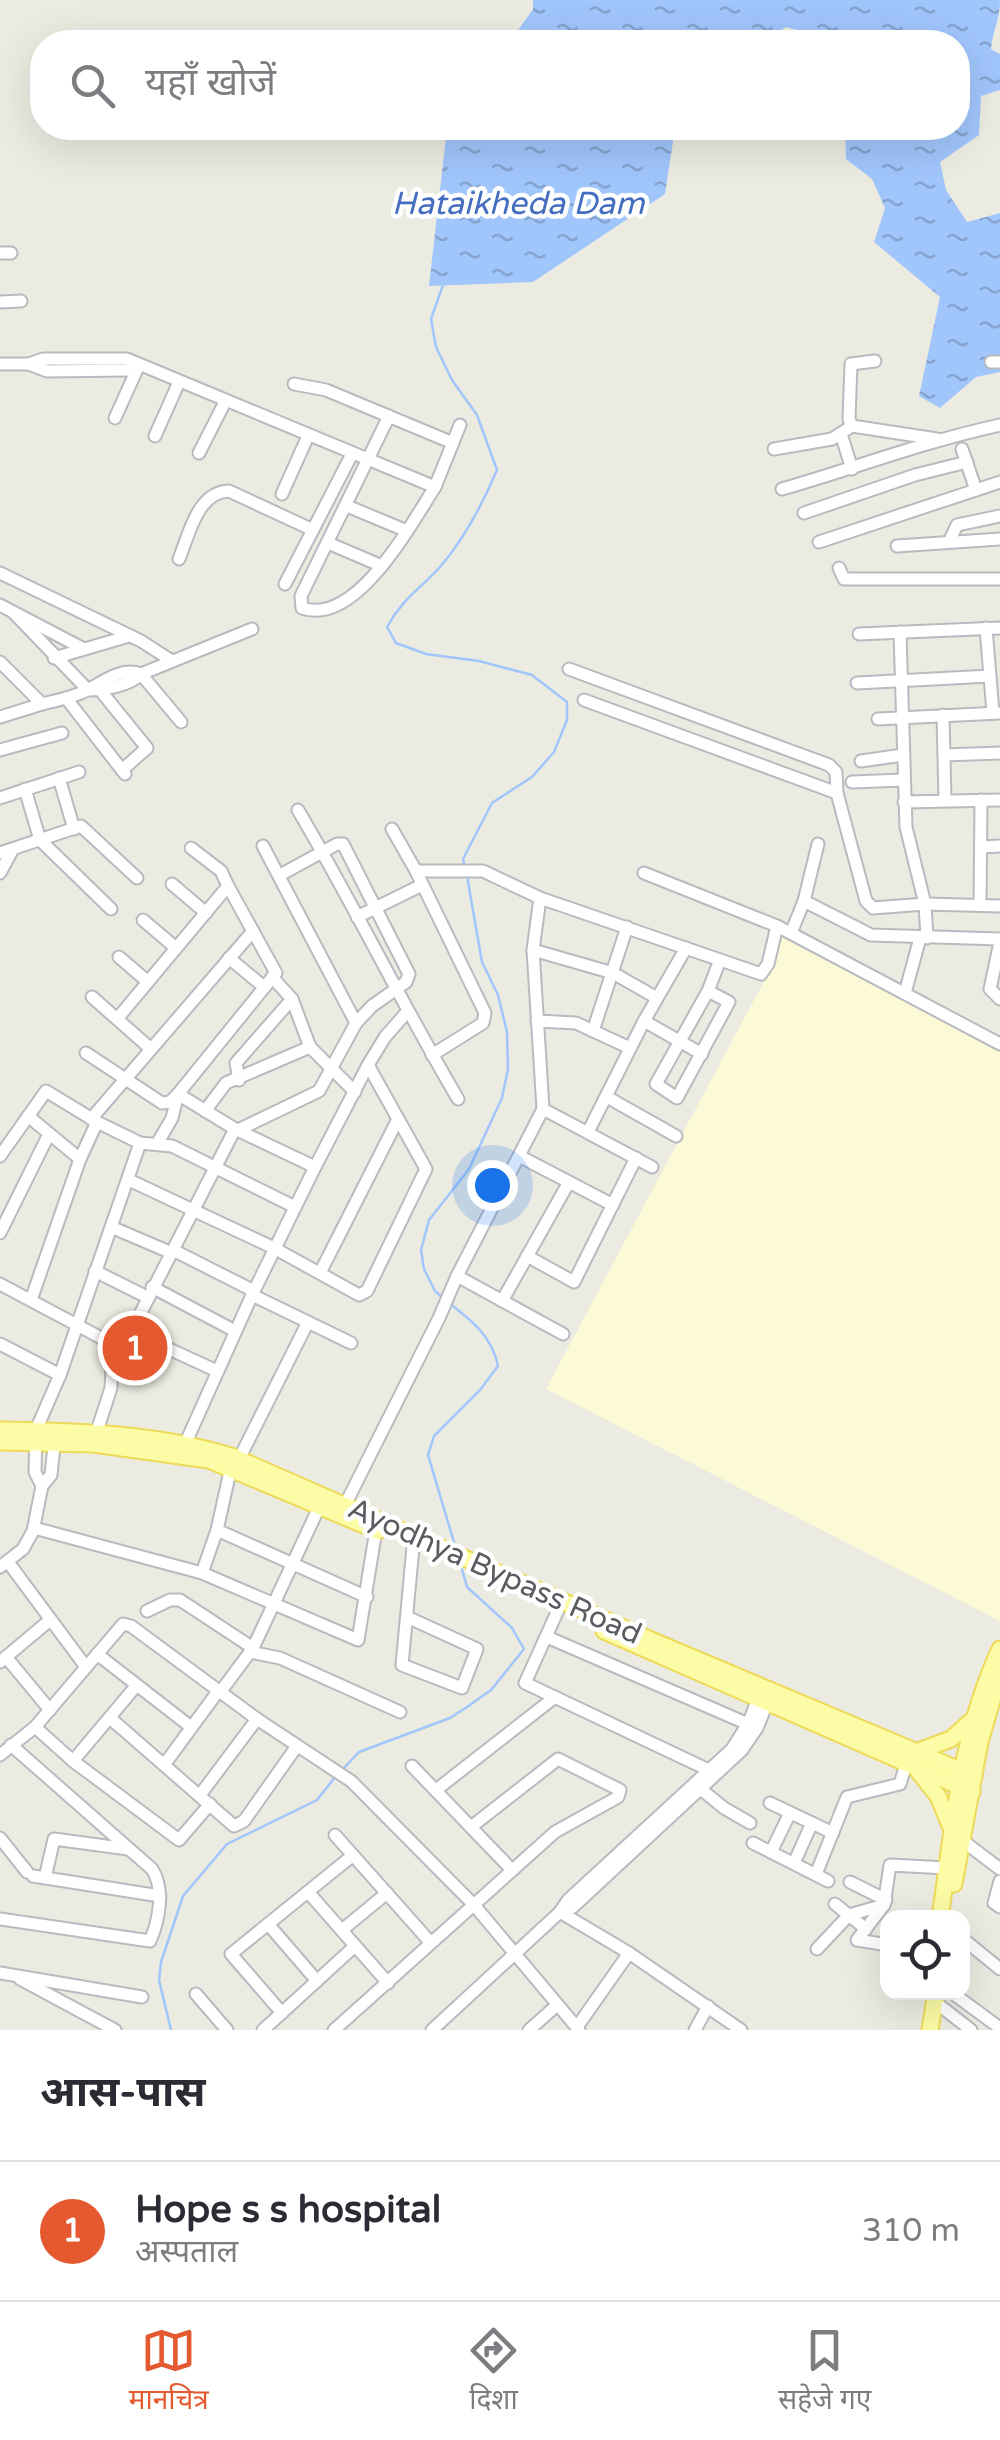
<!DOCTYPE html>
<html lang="hi">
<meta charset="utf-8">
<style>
:root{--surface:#fff;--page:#f2f2f3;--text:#2b2b33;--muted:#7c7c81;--line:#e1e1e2;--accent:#e45930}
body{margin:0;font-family:"Varela Round","Noto Sans Devanagari",sans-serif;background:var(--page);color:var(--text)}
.controls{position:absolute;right:30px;bottom:30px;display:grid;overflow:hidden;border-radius:20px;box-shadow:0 10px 40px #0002}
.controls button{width:90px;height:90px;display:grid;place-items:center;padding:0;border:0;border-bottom:2px solid var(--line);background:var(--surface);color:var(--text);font:50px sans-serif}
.you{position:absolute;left:492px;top:1185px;width:35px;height:35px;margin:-25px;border:8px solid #fff;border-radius:50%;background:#1a73e8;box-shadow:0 0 0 15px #1a73e833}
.badge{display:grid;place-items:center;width:65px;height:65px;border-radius:50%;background:var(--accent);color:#fff;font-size:32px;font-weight:700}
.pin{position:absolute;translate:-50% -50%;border:5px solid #fff;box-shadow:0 2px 10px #0006}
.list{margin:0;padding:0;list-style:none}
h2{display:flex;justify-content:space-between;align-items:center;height:130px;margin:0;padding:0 40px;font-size:42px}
h2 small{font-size:32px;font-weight:400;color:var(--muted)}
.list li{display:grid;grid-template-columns:65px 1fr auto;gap:30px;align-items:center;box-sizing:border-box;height:140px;padding:0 40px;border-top:2px solid var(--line)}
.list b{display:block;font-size:38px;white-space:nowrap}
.list p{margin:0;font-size:32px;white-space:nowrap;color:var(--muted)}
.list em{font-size:32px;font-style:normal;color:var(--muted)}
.icon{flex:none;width:55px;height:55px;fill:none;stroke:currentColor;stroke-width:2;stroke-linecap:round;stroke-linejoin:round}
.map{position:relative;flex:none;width:1000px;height:2030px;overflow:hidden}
.search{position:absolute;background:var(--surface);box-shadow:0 10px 40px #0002;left:30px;right:30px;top:30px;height:110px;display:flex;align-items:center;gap:25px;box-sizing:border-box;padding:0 35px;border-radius:40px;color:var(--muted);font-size:38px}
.sheet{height:270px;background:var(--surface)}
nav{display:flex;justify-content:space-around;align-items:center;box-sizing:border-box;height:140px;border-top:2px solid var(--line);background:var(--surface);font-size:28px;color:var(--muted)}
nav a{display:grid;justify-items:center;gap:5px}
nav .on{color:var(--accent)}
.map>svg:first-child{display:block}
.commercial{fill:#fcf9d6}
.water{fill:url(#water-ripples)}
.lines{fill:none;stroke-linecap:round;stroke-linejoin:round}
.stream{stroke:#a1c6fc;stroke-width:2.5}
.minor-casing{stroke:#b9bac0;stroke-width:15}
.major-casing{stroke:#edda59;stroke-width:19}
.minor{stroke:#fff;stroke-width:11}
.major{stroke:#fcfca6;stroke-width:15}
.labels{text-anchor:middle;stroke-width:9;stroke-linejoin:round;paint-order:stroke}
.street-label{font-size:30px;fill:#5a5c62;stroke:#fff}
.water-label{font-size:32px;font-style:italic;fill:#456dbf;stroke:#fff}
</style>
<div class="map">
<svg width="1000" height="2030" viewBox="0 0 1000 2030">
<defs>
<pattern id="water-ripples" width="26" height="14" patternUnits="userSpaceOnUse" patternTransform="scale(2.5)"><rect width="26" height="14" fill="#a1c6fc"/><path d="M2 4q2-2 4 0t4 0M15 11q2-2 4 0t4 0" fill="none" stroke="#86a4cf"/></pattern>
</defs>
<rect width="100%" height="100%" fill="#ecebe1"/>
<polygon class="commercial" points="781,935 1000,1048 1000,1621 546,1389 770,970"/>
<g class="water">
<path d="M533,0h467c0,20 -7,30 -9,49l9,5v36l-19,6 -2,39 -39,27 6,28 21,32 33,-9v159l-24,5 -36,31 -21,-12 21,-99 -66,-55 11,-34 -13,-29 -26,-20 -1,-31h113v-86h-117l-55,-15 -24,15h-252l23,-33z"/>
<polygon points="452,128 675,128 665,194 533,282 429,286 446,137"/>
</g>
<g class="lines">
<g class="stream">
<path d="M443,285l-12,34 5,28 16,33 25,35 20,55c-14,33 -33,69 -57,97 -21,23 -37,31 -53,60l9,16 30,11 53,7 53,14 35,27v18l-13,32 -22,25 -40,26 -29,56 2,9"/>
<polyline points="443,1298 435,1291 424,1269 421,1250 429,1220 469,1169 502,1098 508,1069 507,1032 498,995 482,962 467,876"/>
<path d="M449,1303c23,18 43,33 49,63l-18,24 -46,46 -6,19 28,94"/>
<polyline points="342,1770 359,1752 450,1718 467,1707 491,1690 524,1649 512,1628 467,1587 461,1566"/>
<polyline points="171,2030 159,1980 161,1962 183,1896 227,1844 317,1800 336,1776"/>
</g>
<defs>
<g id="minor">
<polyline points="0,253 11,253"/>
<polyline points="0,302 21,301"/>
<polyline points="875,361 851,364 849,419 852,426 937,439"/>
<polyline points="991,362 1000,362"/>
<polyline points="0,364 29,364 43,359 127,359 435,487 460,425"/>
<polyline points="29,364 47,371 129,370 133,364"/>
<polyline points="294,384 326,390 453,443"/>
<path d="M389,416l-88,180 1,12c54,19 109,-84 133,-121"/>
<polyline points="115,418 139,365"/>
<polyline points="841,434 852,469"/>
<polyline points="155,436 179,382"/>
<polyline points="774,449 832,439 852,426"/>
<polyline points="962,449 976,490"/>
<polyline points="199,453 225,402"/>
<path d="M782,489c73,-21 144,-48 218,-64"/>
<polyline points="282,494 308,436"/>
<polyline points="347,506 407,531"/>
<polyline points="804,513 915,475 967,462"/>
<polyline points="950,540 957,525 1000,516"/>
<polyline points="819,542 1000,482"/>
<polyline points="328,543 382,566"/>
<polyline points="897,546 1000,539"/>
<path d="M179,559c10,-24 18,-67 50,-68l84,39"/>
<polyline points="839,568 844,579 1000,579"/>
<polyline points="0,573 141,641 172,661"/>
<polyline points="285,584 352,454"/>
<polyline points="0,605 84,649"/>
<path d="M13,612l75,78c16,0 41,-4 53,-16l111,-45"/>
<polyline points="986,628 993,713"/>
<polyline points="900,632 906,827 925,904 927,938"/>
<polyline points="859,634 1000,628"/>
<polyline points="54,658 129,636"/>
<polyline points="0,662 42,704 0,717"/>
<polyline points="569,669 829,765 836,772 837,793 866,901 873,908 925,904 1000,906"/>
<polyline points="857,683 990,676"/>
<polyline points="100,690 147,748 122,770"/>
<polyline points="66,698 125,774"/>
<polyline points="584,700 837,793"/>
<path d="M42,704c13,-3 27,-6 39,-11 19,-8 38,-27 60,-19l40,48"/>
<polyline points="943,715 945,800"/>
<polyline points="878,719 1000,713"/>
<polyline points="0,750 62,733"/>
<polyline points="944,755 1000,753"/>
<polyline points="861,761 903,755"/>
<polyline points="59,778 74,829"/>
<polyline points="852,782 904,780"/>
<polyline points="25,789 40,840 111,909"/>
<polyline points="0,798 79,772"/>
<polyline points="904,802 1000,800"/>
<path d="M298,810c56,95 104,194 160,289"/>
<polyline points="392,829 416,871 485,1013 483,1023 432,1055"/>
<polyline points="263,846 356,1023"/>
<polyline points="982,847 1000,846"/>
<polyline points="191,848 221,871 228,886"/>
<polyline points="0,853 81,826 137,878"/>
<polyline points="416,871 483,871 540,898 761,974 768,964 777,926"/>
<polyline points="0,873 13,849"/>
<polyline points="644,873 777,926 1000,1044"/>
<polyline points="172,884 206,913"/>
<polyline points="804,901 871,935 1000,939"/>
<polyline points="980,905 981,800"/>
<polyline points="357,917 422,885"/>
<polyline points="143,920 176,948"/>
<polyline points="791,933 804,901 818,844"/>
<polyline points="1000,942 990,989 1000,999"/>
<polyline points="533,950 613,973 657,998"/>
<polyline points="119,957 148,982"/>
<polyline points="229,958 264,987"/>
<polyline points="272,977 292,999 310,1047 355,1092"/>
<polyline points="708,991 729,1002 677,1098 656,1084 708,991 720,960"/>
<polyline points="905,993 920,938"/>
<polyline points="92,997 151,1049"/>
<polyline points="117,1019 228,886 276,973 178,1094 235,1129 315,1167"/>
<polyline points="537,1021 576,1023 630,1048"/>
<polyline points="644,1021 702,1054"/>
<polyline points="593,1031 627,927"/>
<polyline points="86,1053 162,1103 170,1102 178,1094"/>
<polyline points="239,1080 236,1063 292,999"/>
<polyline points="607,1097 676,1136"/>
<polyline points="543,1109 652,1167"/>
<polyline points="205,1111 226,1083 310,1047"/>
<polyline points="28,1116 80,1159"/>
<polyline points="91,1119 253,931"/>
<polyline points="238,1130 319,1091 356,1023 372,1006 406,982 409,974 343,844 337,844 280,875"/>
<polyline points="588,1132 644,1021 686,948"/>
<polyline points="140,1143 172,1146 295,1207"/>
<polyline points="157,1144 172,1118 178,1094"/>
<polyline points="0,1156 46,1091 97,1122 140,1143 60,1375 36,1430 35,1472 42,1486"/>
<polyline points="521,1157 613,1205"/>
<polyline points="129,1180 274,1248 359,1295 367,1291 426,1169 368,1065"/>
<polyline points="111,1227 172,1253"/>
<polyline points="0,1233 49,1134"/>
<polyline points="173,1250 254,1291"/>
<polyline points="527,1256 574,1282 636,1158"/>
<polyline points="95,1271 147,1297"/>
<polyline points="320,1273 398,1119"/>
<polyline points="457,1276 563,1334"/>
<polyline points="0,1284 122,1349"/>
<polyline points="152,1287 235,1331"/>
<polyline points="252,1295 351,1343"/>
<polyline points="31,1300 80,1159 97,1122"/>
<polyline points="502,1301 569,1182"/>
<polyline points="130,1331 217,1371"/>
<polyline points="0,1344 60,1375"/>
<polyline points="96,1434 111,1388 112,1369 235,1129"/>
<polyline points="182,1451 252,1295 315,1167 368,1065 385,1037 407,1012"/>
<polyline points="239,1459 308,1322"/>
<polyline points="342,1511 439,1318 457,1276 543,1109 533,950 540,898"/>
<polyline points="34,1528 202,1573 358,1640 376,1530"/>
<polyline points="217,1530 367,1597"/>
<polyline points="8,1562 86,1667"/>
<polyline points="0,1567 23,1549 33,1531 42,1486 51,1475 55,1437"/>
<polyline points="202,1573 217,1530 231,1467"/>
<polyline points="558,1610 525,1683 715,1773"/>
<polyline points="147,1611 170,1600 180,1600 253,1648"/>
<polyline points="407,1617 477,1649 462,1688 402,1665 413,1547"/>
<polyline points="547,1637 755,1727"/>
<polyline points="250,1652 280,1658 400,1712"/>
<polyline points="97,1654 191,1727"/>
<polyline points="6,1657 50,1710"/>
<polyline points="0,1662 50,1620"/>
<polyline points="221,1691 253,1648 322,1501"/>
<polyline points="110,1718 234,1826 244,1821 297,1746"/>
<polyline points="35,1727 73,1761 179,1840 210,1804"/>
<polyline points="0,1755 35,1727 123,1624 131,1626 257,1719 351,1781 474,1905 579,2030"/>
<polyline points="73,1761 136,1686"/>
<polyline points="164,1765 219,1690"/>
<polyline points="412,1766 512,1870"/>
<polyline points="697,1786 724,1808 750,1823"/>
<polyline points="436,1790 555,1697"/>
<polyline points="200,1795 257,1719"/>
<polyline points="770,1803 833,1833"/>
<polyline points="335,1835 431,1943"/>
<polyline points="0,1838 27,1872"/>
<polyline points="963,1841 1000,1869"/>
<polyline points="753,1843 828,1881"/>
<polyline points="771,1852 790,1813"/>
<polyline points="794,1863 812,1823"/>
<polyline points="816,1874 847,1797 900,1784 907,1761"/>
<polyline points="33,1876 160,1896"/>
<polyline points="45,1878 54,1839 128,1849"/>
<polyline points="1000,1881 994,1903 1000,1907"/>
<polyline points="850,1882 886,1900"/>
<polyline points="308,1892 388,1983"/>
<polyline points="835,1904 866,1929"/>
<polyline points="560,1912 573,1907 742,1750 757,1728 770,1696"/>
<polyline points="560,1912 629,1953 741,2030"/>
<path d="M0,1919l150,22c9,-20 15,-52 2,-72l-141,-124"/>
<polyline points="268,1924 317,1981"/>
<polyline points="342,1930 387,1893"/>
<polyline points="962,1938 1000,1969"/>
<polyline points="888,1945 857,1940 884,1905 890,1865 947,1868"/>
<polyline points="817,1949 849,1915 884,1905"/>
<polyline points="0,1973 142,1997"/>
<polyline points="20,1979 115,2030"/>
<polyline points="951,1992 1000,2028"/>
<polyline points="196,1994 227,2030"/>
<polyline points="934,2001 971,2030"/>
<polyline points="282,2013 231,1954 352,1856"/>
<polyline points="577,2027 629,1953"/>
<polyline points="263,2030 355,1946"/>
<polyline points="334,2030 555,1832 618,1797 620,1790 558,1759 471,1827"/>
<polyline points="432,2030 560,1912 568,1900 732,1749 749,1722 761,1691"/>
<polyline points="529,2030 556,2006"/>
<polyline points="695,2030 708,2006"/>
</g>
<g id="major">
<path d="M0,1430c77,1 160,3 234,27l424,186 316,133"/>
<polyline points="0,1442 93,1444 209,1460 378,1531"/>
<polyline points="604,1631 972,1792"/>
<polyline points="916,1752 951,1739 972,1720"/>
<polyline points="918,1771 938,1796 951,1828"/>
<polyline points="954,1884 980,1742 1000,1673"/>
<path d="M940,1918c13,-91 21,-186 60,-269"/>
<polyline points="930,2030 936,1992"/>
</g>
</defs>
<use href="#minor" class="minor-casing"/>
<use href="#major" class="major-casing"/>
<use href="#minor" class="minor"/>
<use href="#major" class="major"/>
</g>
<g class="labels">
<g class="street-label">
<text transform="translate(495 1571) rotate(24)" y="10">Ayodhya Bypass Road</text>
</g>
<g class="water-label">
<text x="518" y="214">Hataikheda Dam</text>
</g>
</g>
</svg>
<div class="controls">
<button><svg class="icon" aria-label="locate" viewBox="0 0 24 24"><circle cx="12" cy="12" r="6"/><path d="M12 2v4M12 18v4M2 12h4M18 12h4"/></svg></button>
</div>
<div class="you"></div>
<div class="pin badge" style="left:135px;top:1348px">1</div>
<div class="search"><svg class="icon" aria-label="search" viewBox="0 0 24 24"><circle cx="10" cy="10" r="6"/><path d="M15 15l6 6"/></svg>यहाँ खोजें</div>
</div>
<section class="sheet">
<h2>आस-पास<small></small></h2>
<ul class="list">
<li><span class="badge">1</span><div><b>Hope s s hospital</b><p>अस्पताल</p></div><em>310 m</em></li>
</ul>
</section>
<nav>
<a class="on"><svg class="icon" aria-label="map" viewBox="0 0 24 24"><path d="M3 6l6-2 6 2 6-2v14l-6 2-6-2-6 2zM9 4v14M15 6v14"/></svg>मानचित्र</a>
<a><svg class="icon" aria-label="directions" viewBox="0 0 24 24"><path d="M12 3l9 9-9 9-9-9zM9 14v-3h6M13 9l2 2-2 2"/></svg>दिशा</a>
<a><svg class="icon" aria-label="saved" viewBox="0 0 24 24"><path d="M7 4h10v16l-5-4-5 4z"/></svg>सहेजे गए</a>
</nav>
